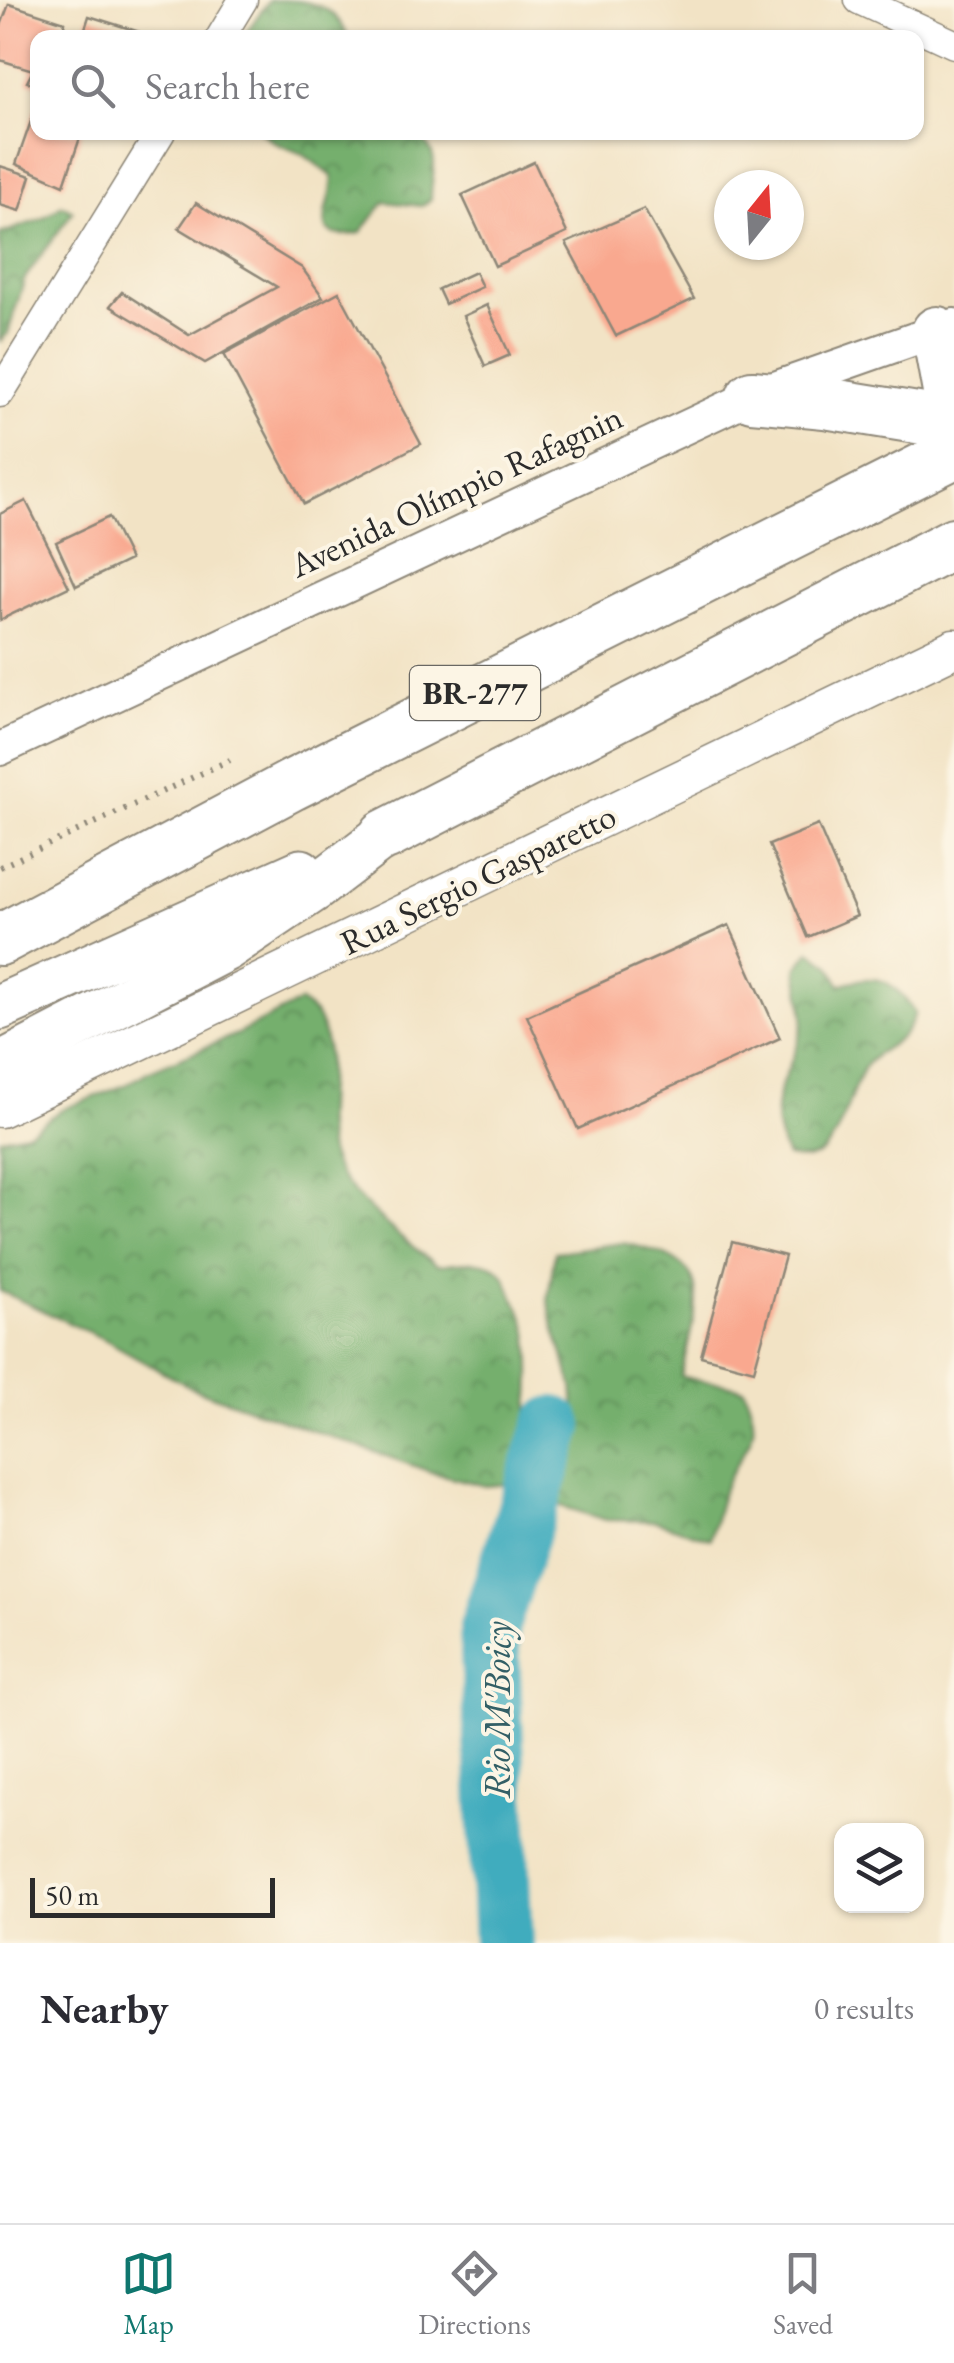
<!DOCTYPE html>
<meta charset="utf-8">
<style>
:root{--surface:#fff;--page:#f2f2f3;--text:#2b2b33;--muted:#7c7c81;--line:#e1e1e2;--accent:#0f766e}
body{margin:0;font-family:"EB Garamond",serif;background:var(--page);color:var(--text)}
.controls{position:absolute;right:30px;bottom:30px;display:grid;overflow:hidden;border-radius:20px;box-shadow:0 2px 8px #0004}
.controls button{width:90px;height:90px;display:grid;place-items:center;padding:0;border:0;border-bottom:2px solid var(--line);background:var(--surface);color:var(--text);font:50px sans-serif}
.compass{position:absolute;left:714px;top:170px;width:90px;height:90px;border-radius:50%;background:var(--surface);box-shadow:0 2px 8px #0004;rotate:18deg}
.scale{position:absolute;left:30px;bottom:25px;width:245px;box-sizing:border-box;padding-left:10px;border:5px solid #2b2b2b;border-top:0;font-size:28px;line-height:35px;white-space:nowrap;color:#2b2b2b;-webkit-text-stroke:8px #fcf5e5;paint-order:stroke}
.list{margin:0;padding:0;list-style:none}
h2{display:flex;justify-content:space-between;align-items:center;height:130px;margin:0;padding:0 40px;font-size:42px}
h2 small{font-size:32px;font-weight:400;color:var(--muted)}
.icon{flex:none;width:55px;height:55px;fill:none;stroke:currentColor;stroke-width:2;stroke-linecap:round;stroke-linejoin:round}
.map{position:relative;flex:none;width:954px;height:1943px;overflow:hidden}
.search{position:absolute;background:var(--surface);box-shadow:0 2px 8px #0004;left:30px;right:30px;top:30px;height:110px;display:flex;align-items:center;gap:25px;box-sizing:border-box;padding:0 35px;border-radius:20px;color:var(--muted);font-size:38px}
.sheet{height:280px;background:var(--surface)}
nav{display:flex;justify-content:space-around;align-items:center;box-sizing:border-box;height:140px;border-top:2px solid var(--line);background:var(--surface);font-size:28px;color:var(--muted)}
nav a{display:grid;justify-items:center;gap:5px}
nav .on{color:var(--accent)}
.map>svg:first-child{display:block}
.forest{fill:url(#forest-crowns);stroke:#506d4c;stroke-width:2.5}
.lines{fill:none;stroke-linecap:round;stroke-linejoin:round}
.river{stroke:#3facbe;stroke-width:60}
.building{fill:#f9a88f}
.minor-casing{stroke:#8e8778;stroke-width:31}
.tertiary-casing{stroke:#8e8778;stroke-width:36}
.secondary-casing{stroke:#8e8778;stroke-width:41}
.trunk-casing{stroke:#8e8778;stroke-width:49}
.motorway-casing{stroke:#8e8778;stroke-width:54}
.path{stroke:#8e8778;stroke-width:6;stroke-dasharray:2.5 8;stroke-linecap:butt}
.minor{stroke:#fff;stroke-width:28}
.tertiary{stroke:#fff;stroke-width:32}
.secondary{stroke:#fff;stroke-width:38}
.trunk{stroke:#fff;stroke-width:45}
.motorway{stroke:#fff;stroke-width:50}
.labels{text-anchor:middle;stroke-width:8;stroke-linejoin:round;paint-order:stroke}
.shield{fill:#fcf5e5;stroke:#6a6863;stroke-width:2.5}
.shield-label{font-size:32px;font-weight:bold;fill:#2b2b2b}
.street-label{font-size:35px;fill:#2b2b2b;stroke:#fcf5e5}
.water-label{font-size:38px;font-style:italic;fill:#335f66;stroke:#fcf5e5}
</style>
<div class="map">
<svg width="954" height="1943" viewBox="0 0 954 1943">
<defs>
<pattern id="forest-crowns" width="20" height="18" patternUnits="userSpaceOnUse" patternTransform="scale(2.5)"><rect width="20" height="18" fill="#75af6d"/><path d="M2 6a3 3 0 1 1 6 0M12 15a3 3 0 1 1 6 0" fill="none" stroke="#608f5a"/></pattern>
</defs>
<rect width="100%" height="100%" fill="#fcf5e5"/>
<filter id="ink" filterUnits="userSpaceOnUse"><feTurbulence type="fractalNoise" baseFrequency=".01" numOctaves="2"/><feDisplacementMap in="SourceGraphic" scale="20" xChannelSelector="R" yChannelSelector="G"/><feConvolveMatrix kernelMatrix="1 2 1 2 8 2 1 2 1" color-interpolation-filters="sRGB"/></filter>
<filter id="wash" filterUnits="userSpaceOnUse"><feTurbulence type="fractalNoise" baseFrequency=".0048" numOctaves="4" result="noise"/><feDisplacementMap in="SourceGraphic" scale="40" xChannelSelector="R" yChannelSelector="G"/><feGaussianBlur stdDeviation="2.25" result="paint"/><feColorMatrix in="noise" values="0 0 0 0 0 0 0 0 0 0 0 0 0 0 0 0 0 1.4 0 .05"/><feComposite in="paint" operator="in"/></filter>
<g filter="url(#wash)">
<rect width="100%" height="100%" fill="#f2e3c5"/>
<g class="forest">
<path d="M269,0c34,0 65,1 79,37h-105z"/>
<path d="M396,132l24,4c23,25 11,33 11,63l-9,7 -37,-4 -25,31c-60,12 -23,-33 -28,-57l-29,-22 -26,-10 -15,-11z"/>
<polygon points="62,205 73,211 25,278 8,333 0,341 0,234 42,219"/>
<path d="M810,951l20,14 10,20c39,-13 52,-6 75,28 -12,36 -29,27 -48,51 -19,24 -24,85 -56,94 -6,2 -18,0 -24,-1 -29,-62 7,-79 16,-135 2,-16 -5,-38 -6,-54z"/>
<path d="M300,1002c5,4 14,10 17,15 24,44 -3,101 16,146 14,31 76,83 105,102 20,-2 43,-8 60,4 7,4 8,12 12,19 6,14 15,28 18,43 7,44 2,114 -19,153l-23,2 -52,-13 -242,-85 -86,-48 -106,-49v-153l27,-5 36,-24 65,-25 19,-12 90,-38z"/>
<path d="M622,1243c100,19 75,54 59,133 22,8 41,4 63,13 20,45 5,51 -15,88 -10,19 -13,42 -19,62l-55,-18 -49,-1 -45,-14 -17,-18 2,-23 22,-34 7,-22 -2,-23 -21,-65 -4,-23 7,-46z"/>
</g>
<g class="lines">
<polyline class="river" points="503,1943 489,1628 554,1426"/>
</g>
<g id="blocks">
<g class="building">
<polygon points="9,4 65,22 60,38 38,38 38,85 27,82 33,70 0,60 0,28"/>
<polygon points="89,16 140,32 138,38 82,38"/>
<polygon points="37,104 38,132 82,132 64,185 16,164"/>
<polygon points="534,162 567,233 495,266 462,195"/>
<polygon points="0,166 31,176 20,211 0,205"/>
<polygon points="196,203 302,268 323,297 205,363 110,306 122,292 189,335 277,287 179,228"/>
<polygon points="644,209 694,299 616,336 566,243"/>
<polygon points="475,272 482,287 445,304 438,289"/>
<polygon points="339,292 421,444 304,504 224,354"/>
<polygon points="487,305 510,355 485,366 463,316"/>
<polygon points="26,501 69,587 0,620 0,514"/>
<polygon points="109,517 130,560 76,586 56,542"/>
<polygon points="818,825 857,916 808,937 769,845"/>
<polygon points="729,925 780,1038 578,1129 527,1016"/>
<polygon points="732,1242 785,1256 754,1370 701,1356"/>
</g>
</g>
</g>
<g filter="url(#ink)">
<use href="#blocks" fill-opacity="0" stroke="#8e8778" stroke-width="2.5"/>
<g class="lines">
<defs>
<g id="minor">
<polyline points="859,0 954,44"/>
<polyline points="220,38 243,0"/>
<polyline points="0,393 161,132"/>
</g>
<polyline id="tertiary" points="0,749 752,396 954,325"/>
<polyline id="secondary" points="0,1108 954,648"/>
<g id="trunk">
<polyline points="0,1007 301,872"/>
<polyline points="0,1065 226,948 314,889 385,835"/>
</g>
<g id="motorway">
<polyline points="937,332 954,424"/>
<polyline points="752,396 825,403 954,424"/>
<polyline points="385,835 954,543"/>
<polyline points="0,940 292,785 954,453"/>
</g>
</defs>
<use href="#minor" class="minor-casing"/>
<use href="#tertiary" class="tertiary-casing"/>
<use href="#secondary" class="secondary-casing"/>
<use href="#trunk" class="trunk-casing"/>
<use href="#motorway" class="motorway-casing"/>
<polyline class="path" points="0,867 230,760"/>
<use href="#minor" class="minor"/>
<use href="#tertiary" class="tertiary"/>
<use href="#secondary" class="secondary"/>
<use href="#trunk" class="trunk"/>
<use href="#motorway" class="motorway"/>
</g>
</g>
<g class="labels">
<rect class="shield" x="410" y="666" width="130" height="54" rx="8"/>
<g class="shield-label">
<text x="475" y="704">BR-277</text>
</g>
<g class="street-label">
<text transform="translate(456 491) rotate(-25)" y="12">Avenida Olímpio Rafagnin</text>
<text transform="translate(478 879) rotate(-26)" y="12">Rua Sergio Gasparetto</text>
</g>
<g class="water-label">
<text transform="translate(497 1710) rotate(-90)" y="13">Rio M'Boicy</text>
</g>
</g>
</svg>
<div class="controls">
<button><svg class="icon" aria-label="layers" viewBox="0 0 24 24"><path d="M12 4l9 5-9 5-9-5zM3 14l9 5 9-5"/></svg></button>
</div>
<svg class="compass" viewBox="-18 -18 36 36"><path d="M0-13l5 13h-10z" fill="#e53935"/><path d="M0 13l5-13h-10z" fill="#7c7c81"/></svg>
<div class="scale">50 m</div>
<div class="search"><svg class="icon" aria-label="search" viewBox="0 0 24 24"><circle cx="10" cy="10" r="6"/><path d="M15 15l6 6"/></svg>Search here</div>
</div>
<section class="sheet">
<h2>Nearby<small>0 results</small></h2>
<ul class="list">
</ul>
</section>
<nav>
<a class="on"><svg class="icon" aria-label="map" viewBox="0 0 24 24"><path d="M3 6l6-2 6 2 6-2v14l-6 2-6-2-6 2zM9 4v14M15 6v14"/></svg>Map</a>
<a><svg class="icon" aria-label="directions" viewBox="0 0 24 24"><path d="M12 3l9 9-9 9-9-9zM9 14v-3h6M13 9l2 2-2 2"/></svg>Directions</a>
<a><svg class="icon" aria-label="saved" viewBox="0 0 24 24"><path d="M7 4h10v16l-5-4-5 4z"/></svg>Saved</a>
</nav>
